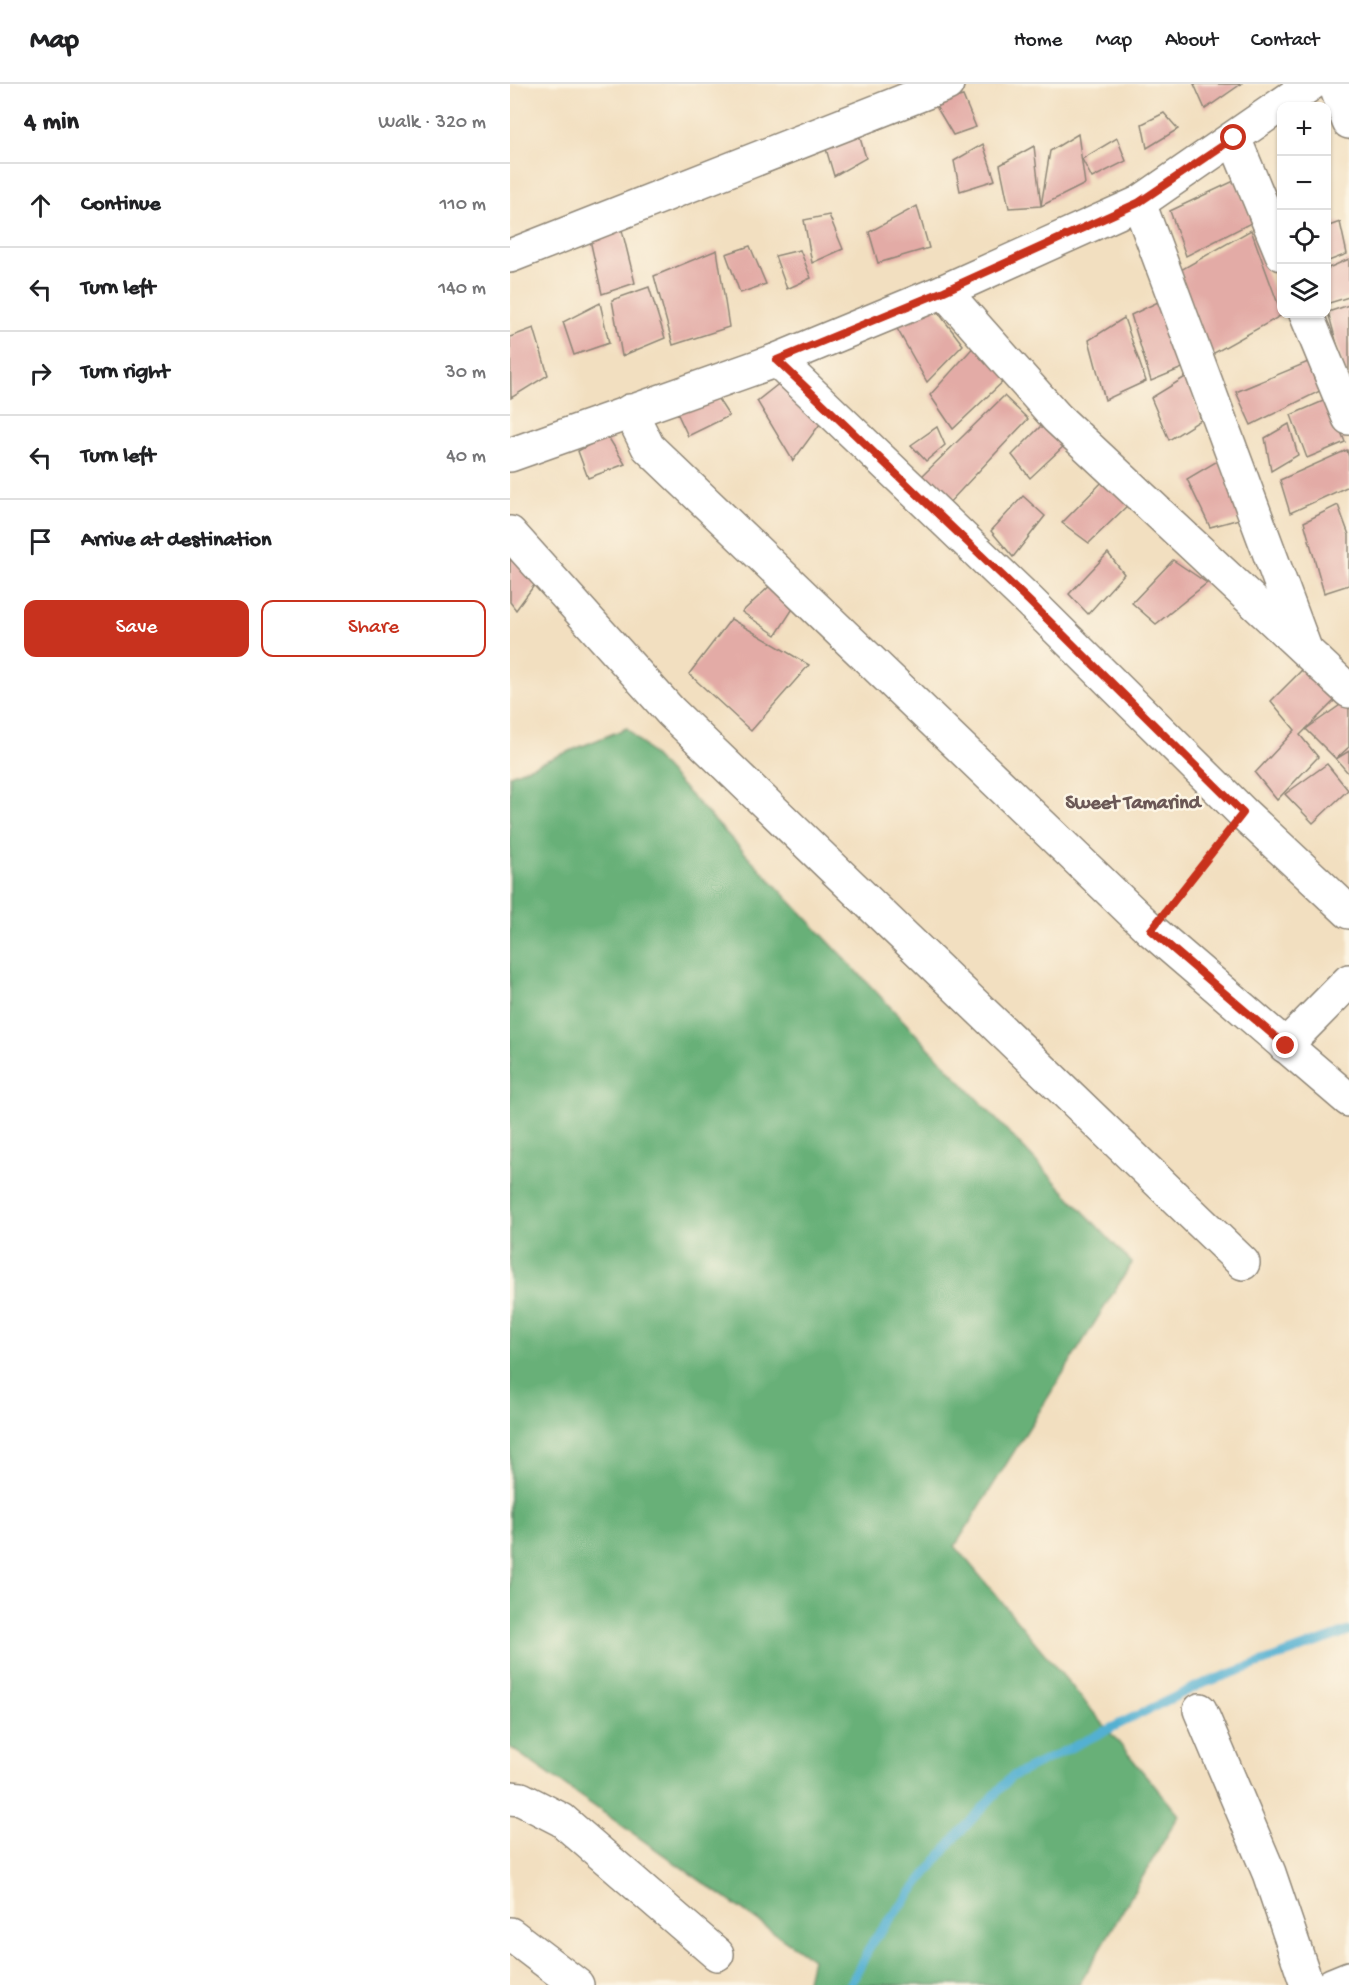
<!DOCTYPE html>
<meta charset="utf-8">
<style>
:root{--surface:#fff;--page:#f2f2f2;--text:#202124;--muted:#757577;--line:#e0e0e0;--accent:#c8321e}
body{margin:0;font-family:"Gochi Hand",sans-serif;background:var(--page);color:var(--text)}
.controls{position:absolute;right:18px;top:18px;display:grid;overflow:hidden;border-radius:12px;box-shadow:0 2px 4px #0004}
.controls button{width:54px;height:54px;display:grid;place-items:center;padding:0;border:0;border-bottom:2px solid var(--line);background:var(--surface);color:var(--text);font:30px sans-serif}
.stop{position:absolute;width:18px;height:18px;margin:-14px;border:4px solid #c8321e;border-radius:50%;background:#fff}
.stop.end{background:#c8321e;border-color:#fff;box-shadow:0 2px 6px #0008}
.list{margin:0;padding:0;list-style:none}
h2{display:flex;justify-content:space-between;align-items:center;height:78px;margin:0;padding:0 24px;font-size:26px}
h2 small{font-size:20px;font-weight:400;color:var(--muted)}
.list li{display:grid;grid-template-columns:39px 1fr auto;gap:18px;align-items:center;box-sizing:border-box;height:84px;padding:0 24px;border-top:2px solid var(--line)}
.list b{display:block;font-size:22px;white-space:nowrap}
.list em{font-size:20px;font-style:normal;color:var(--muted)}
.actions{display:flex;gap:12px;padding:18px 24px}
.actions a{flex:1;padding:14px 0;border:2px solid var(--accent);border-radius:12px;text-align:center;font-size:21px;color:var(--accent)}
.actions .main{background:var(--accent);color:#fff}
.icon{flex:none;width:33px;height:33px;fill:none;stroke:currentColor;stroke-width:2;stroke-linecap:round;stroke-linejoin:round}
.map{position:relative;flex:none;width:839px;height:1901px;overflow:hidden}
header{display:flex;align-items:center;gap:36px;box-sizing:border-box;height:84px;padding:0 30px;background:var(--surface);border-bottom:2px solid var(--line)}
header strong{font-size:28px}
nav{display:flex;gap:33px;margin-inline-start:auto;font-size:21px}
main{display:flex}
aside{flex:1;background:var(--surface)}
.map>svg:first-child{display:block}
.forest{fill:#68b078;stroke:#4a6e52;stroke-width:1.5}
.lines{fill:none;stroke-linecap:round;stroke-linejoin:round}
.stream{stroke:#53b0d2;stroke-width:9}
.building{fill:#e3aba6}
.minor-casing{stroke:#8e8576;stroke-width:36}
.path{stroke:#8e8576;stroke-width:4;stroke-dasharray:4.5 4.5;stroke-linecap:butt}
.minor{stroke:#fff;stroke-width:33}
.route{stroke:#c8321e;stroke-width:8}
.labels{text-anchor:middle;stroke-width:5;stroke-linejoin:round;paint-order:stroke}
.neighbourhood-label{font-size:20px;font-weight:bold;fill:#6b5856;stroke:#fcf5e5}
</style>
<header>
<strong>Map</strong>
<nav><a>Home</a><a>Map</a><a>About</a><a>Contact</a></nav>
</header>
<main>
<aside>
<h2>4 min<small>Walk · 320 m</small></h2>
<ul class="list">
<li><svg class="icon" aria-label="ahead" viewBox="0 0 24 24"><path d="M12 20V5M6 11l6-6 6 6"/></svg><div><b>Continue</b></div><em>110 m</em></li>
<li><svg class="icon" aria-label="left" viewBox="0 0 24 24"><path d="M17 20v-9H6M10 6l-5 5 5 5"/></svg><div><b>Turn left</b></div><em>140 m</em></li>
<li><svg class="icon" aria-label="right" viewBox="0 0 24 24"><path d="M7 20v-9h11M14 6l5 5-5 5"/></svg><div><b>Turn right</b></div><em>30 m</em></li>
<li><svg class="icon" aria-label="left" viewBox="0 0 24 24"><path d="M17 20v-9H6M10 6l-5 5 5 5"/></svg><div><b>Turn left</b></div><em>40 m</em></li>
<li><svg class="icon" aria-label="arrive" viewBox="0 0 24 24"><path d="M6 21V4h12l-3 4 3 4H6"/></svg><div><b>Arrive at destination</b></div></li>
</ul>
<div class="actions"><a class="main">Save</a><a>Share</a></div>
</aside>
<div class="map">
<svg width="839" height="1901" viewBox="0 0 839 1901">
<rect width="100%" height="100%" fill="#fcf5e5"/>
<filter id="ink" filterUnits="userSpaceOnUse"><feTurbulence type="fractalNoise" baseFrequency=".0167" numOctaves="2"/><feDisplacementMap in="SourceGraphic" scale="12" xChannelSelector="R" yChannelSelector="G"/><feConvolveMatrix kernelMatrix="1 2 1 2 8 2 1 2 1" color-interpolation-filters="sRGB"/></filter>
<filter id="wash" filterUnits="userSpaceOnUse"><feTurbulence type="fractalNoise" baseFrequency=".008" numOctaves="4" result="noise"/><feDisplacementMap in="SourceGraphic" scale="24" xChannelSelector="R" yChannelSelector="G"/><feGaussianBlur stdDeviation="1.35" result="paint"/><feColorMatrix in="noise" values="0 0 0 0 0 0 0 0 0 0 0 0 0 0 0 0 0 1.4 0 .05"/><feComposite in="paint" operator="in"/></filter>
<g filter="url(#wash)">
<rect width="100%" height="100%" fill="#f2dfc0"/>
<polygon class="forest" points="117,644 622,1179 445,1462 669,1731 569,1901 296,1901 302,1875 0,1663 0,691"/>
<g class="lines">
<polyline class="stream" points="340,1901 363,1857 443,1756 501,1693 689,1601 839,1547"/>
</g>
<g id="blocks">
<g class="building">
<polygon points="684,0 731,0 695,25"/>
<polygon points="453,12 466,43 443,51 424,19"/>
<polygon points="654,29 668,45 637,64 632,40"/>
<polygon points="347,44 356,74 324,92 314,58"/>
<polygon points="568,50 575,100 531,122 499,124 490,81 524,62 531,122 540,67"/>
<polygon points="607,54 616,77 582,94 572,75"/>
<polygon points="473,60 485,96 450,107 444,77"/>
<polygon points="726,96 743,138 676,172 660,127"/>
<polygon points="407,122 419,164 368,179 359,148"/>
<polygon points="319,131 333,165 302,179 294,136"/>
<polygon points="830,138 837,170 816,178 816,143"/>
<polygon points="111,142 125,199 92,210 79,151"/>
<polygon points="741,146 772,231 699,272 669,187"/>
<polygon points="240,162 256,200 230,209 216,170"/>
<polygon points="207,166 219,243 163,261 144,192"/>
<polygon points="290,166 301,194 277,205 265,172"/>
<polygon points="839,175 839,213 816,220 816,185"/>
<polygon points="139,203 155,254 112,272 102,216"/>
<polygon points="648,218 677,282 641,297 621,231"/>
<polygon points="90,219 99,259 64,271 53,238"/>
<polygon points="421,219 453,261 417,298 385,241"/>
<polygon points="839,221 839,287 835,289 818,228"/>
<polygon points="614,234 636,297 595,316 579,256"/>
<polygon points="24,244 38,291 1,314 0,253"/>
<polygon points="468,258 499,292 443,345 420,311"/>
<polygon points="803,276 816,304 741,341 726,308"/>
<polygon points="677,292 691,336 659,356 641,314"/>
<polygon points="276,294 310,340 283,377 247,317"/>
<polygon points="201,304 219,332 178,352 164,322"/>
<polygon points="494,312 518,335 436,422 410,394"/>
<polygon points="818,315 835,358 797,374 781,331"/>
<polygon points="536,337 555,361 520,394 502,371"/>
<polygon points="779,340 788,371 761,387 755,354"/>
<polygon points="427,343 435,361 416,377 401,361"/>
<polygon points="97,351 115,380 78,394 68,367"/>
<polygon points="837,366 839,373 839,402 780,429 770,396"/>
<polygon points="709,376 733,434 700,443 677,395"/>
<polygon points="598,392 621,418 579,459 552,439"/>
<polygon points="513,412 535,432 503,473 481,447"/>
<polygon points="828,421 839,451 839,501 814,509 794,438"/>
<polygon points="0,461 28,496 6,526 0,518"/>
<polygon points="598,469 614,490 578,530 559,510"/>
<polygon points="663,476 697,499 646,540 622,519"/>
<polygon points="262,500 286,520 266,551 232,528"/>
<polygon points="221,535 299,581 241,647 179,590"/>
<polygon points="798,580 834,607 790,651 808,673 767,716 745,689 785,646 761,617"/>
<polygon points="836,617 839,620 839,663 826,675 796,645"/>
<polygon points="839,667 839,690 826,675"/>
<polygon points="817,680 838,706 803,739 775,710"/>
</g>
</g>
</g>
<g filter="url(#ink)">
<use href="#blocks" fill-opacity="0" stroke="#8e8576" stroke-width="1.5"/>
<g class="lines">
<defs>
<g id="minor">
<polyline points="825,0 839,38"/>
<polyline points="724,54 772,170"/>
<polyline points="629,119 794,562"/>
<polyline points="0,172 437,0"/>
<polyline points="434,207 547,334 839,607"/>
<polyline points="796,230 839,334"/>
<polyline points="267,276 519,517 733,729 839,828"/>
<polyline points="120,327 138,363 641,846 839,1016"/>
<polyline points="0,371 267,276 434,207 629,119 801,0"/>
<polyline points="0,449 161,628 733,1179"/>
<polyline points="775,962 839,897"/>
<polyline points="690,1626 759,1789 797,1901"/>
<polyline points="0,1714 11,1715 52,1736 207,1870"/>
<polyline points="0,1850 67,1901"/>
<polyline points="822,1901 839,1894"/>
</g>
</defs>
<use href="#minor" class="minor-casing"/>
<polyline class="path" points="660,822 713,755"/>
<use href="#minor" class="minor"/>
</g>
</g>
<g class="lines" filter="url(#ink)">
<polyline class="route" points="724,54 628,119 434,207 267,276 519,517 733,729 641,846 776,962"/>
</g>
<g class="labels">
<g class="neighbourhood-label">
<text x="623" y="724">Sweet Tamarind</text>
</g>
</g>
</svg>
<div class="controls">
<button>+</button>
<button>−</button>
<button><svg class="icon" aria-label="locate" viewBox="0 0 24 24"><circle cx="12" cy="12" r="6"/><path d="M12 2v4M12 18v4M2 12h4M18 12h4"/></svg></button>
<button><svg class="icon" aria-label="layers" viewBox="0 0 24 24"><path d="M12 4l9 5-9 5-9-5zM3 14l9 5 9-5"/></svg></button>
</div>
<div class="stop" style="left:724px;top:54px"></div>
<div class="stop end" style="left:776px;top:962px"></div>
</div>
</main>
